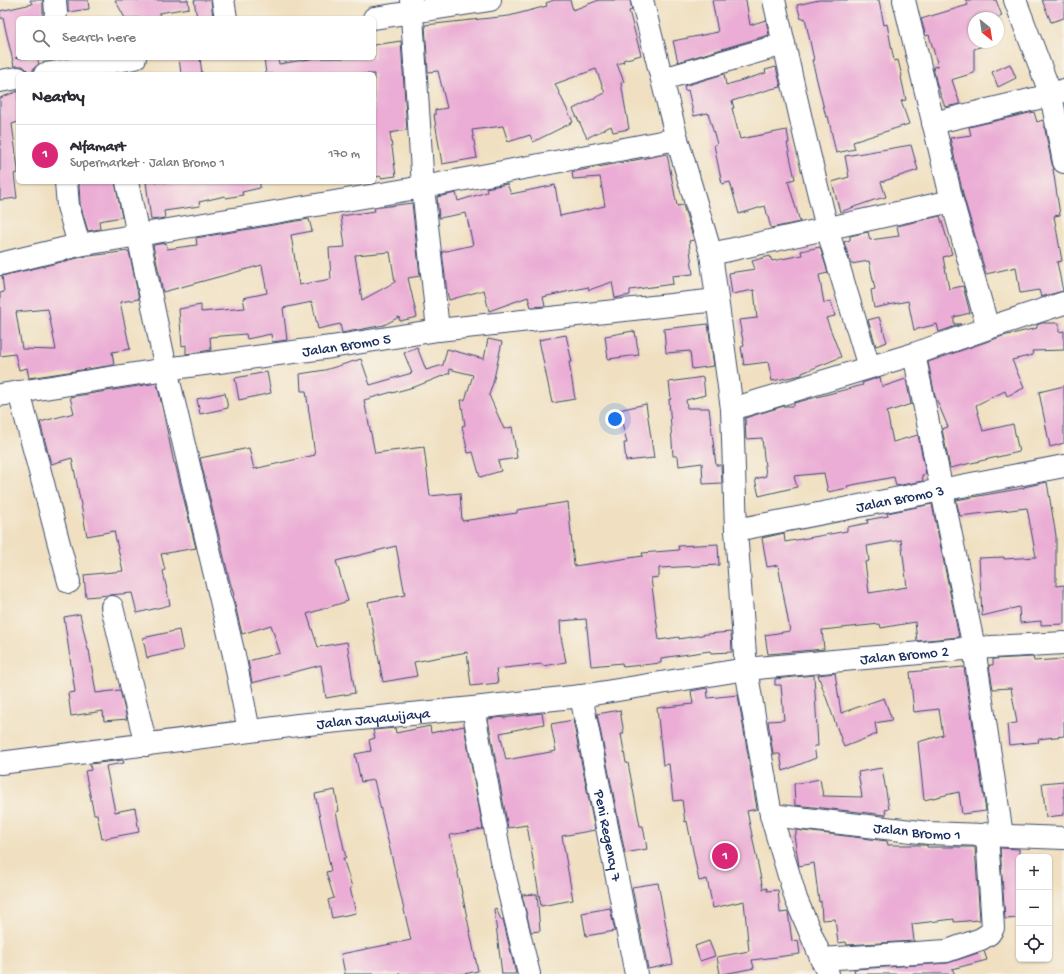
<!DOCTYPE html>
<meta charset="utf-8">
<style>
:root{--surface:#fff;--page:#f2f2f3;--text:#2b2b33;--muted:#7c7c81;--line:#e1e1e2;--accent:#db2777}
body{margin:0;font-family:"Gochi Hand",sans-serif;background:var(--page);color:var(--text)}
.controls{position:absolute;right:12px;bottom:12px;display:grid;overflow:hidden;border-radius:6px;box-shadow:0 1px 3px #0004}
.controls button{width:36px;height:36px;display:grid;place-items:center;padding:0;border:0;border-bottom:1px solid var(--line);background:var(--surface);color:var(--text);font:20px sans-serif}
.compass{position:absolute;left:968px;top:12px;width:36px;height:36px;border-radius:50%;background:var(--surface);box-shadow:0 1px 3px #0004;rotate:150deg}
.you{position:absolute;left:615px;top:419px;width:14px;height:14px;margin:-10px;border:3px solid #fff;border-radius:50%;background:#1a73e8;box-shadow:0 0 0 6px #1a73e833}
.badge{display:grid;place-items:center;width:26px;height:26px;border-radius:50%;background:var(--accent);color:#fff;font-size:13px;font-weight:700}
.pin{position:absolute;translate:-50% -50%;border:2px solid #fff;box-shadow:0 1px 4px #0006}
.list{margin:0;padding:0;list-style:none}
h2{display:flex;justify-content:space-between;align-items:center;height:52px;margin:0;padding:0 16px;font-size:17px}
h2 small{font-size:13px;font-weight:400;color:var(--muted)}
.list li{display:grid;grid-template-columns:26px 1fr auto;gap:12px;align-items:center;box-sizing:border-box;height:60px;padding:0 16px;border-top:1px solid var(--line)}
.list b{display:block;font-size:15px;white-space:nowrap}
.list p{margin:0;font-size:13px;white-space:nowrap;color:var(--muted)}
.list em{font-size:13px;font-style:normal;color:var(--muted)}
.icon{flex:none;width:22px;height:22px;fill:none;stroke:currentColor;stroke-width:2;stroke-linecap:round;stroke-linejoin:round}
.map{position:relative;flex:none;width:1064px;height:974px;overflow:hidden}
.search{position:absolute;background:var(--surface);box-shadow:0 1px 3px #0004;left:16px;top:16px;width:360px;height:44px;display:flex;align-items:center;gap:10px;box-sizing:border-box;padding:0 14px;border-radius:6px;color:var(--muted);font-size:15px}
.panel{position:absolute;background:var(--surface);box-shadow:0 1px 3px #0004;left:16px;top:72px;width:360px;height:112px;border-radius:6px}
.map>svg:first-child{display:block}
.building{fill:#ebadd5;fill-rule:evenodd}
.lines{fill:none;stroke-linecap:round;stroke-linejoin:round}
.minor-casing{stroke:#3b4a6d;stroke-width:24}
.major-casing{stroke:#3b4a6d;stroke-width:24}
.minor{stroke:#fff;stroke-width:22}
.major{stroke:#fff;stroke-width:22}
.labels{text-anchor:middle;stroke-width:4;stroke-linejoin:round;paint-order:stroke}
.street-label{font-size:15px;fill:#1b2f5e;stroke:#f7f3e8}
</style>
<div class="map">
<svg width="1064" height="974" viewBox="0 0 1064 974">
<rect width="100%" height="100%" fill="#f7f3e8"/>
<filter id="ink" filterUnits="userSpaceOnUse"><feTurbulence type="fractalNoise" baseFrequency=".025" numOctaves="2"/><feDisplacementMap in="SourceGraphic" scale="8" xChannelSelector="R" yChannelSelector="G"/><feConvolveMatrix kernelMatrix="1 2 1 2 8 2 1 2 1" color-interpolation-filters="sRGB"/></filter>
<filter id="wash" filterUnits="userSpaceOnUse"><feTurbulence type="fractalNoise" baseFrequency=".012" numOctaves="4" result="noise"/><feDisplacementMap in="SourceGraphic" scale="16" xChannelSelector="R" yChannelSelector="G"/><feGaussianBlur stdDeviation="0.9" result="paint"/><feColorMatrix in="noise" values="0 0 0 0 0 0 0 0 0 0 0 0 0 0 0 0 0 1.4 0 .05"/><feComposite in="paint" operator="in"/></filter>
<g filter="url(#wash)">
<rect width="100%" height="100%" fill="#f0e0c1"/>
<g id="blocks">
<g class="building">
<polygon points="30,0 43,0 43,18 18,18 18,58 15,58 37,58 39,64 33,69 33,74 30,74 27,70 23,66 14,66 3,18 0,18 0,11 32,4"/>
<polygon points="68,0 88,0 89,9 68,12"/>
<polygon points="115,0 188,0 189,8 159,13 160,18 125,18"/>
<polygon points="194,0 211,0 213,18 197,18"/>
<polygon points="554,0 570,0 573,10 599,0 630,0 632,10 629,11 641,55 623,60 624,62 617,64 624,82 621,83 629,129 613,132 611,126 587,138 573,109 605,93 596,69 555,84 573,122 533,142 530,135 508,142 503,126 472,130 477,158 442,164 434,115 435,115 435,110 447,108 438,71 428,72 425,25 509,16 547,6 546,3"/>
<polygon points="712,0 746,0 750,25 766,20 769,35 678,62 673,41 718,32"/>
<polygon points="819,0 879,0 884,25 887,24 894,61 898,60 902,76 901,77 906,100 901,101 909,124 853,142 855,149 836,153 828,116 826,117 812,60 814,60 805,18 801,19 797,5"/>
<polygon points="966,0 996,0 1002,16 997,18 974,18 974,42 994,42 974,49 974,73 954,79 952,80 960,104 945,107 937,85 933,67 938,66 929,35 926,36 921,19 968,5"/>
<polygon points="1042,0 1064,0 1064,18 1051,22"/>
<polygon points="401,41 407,130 390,133 396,176 381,178 381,176 374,177 374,74 266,74 264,58 278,58 279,64 316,58 374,58 374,45"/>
<polygon points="179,58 200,58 202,74 181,74"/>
<polygon points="1010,64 1016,78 998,87 992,72"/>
<polygon points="776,67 781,87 771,89 732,101 734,108 732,108 740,139 787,130 789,143 787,143 795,179 788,181 800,222 771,228 765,206 739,214 730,182 722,184 714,145 717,144 708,113 694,116 688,90 685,91 684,86 724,74 726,85 766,73 765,70"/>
<polygon points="18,91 18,122 12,124 18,169 18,173 14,174 17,198 0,200 0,98"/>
<polygon points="1034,112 1037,122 1043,120 1052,164 1054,169 1053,169 1060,215 1054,216 1062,261 1057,262 1063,291 1041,297 1039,290 1020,293 1016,267 986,274 964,198 950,138 971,135 969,127"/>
<polygon points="911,145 918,170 881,182 886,197 874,200 840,212 832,182 849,177 845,156"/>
<polygon points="667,154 677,206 683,205 694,240 689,241 693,274 672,276 673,284 630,290 630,295 615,298 612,282 589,290 588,287 543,297 545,306 531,307 528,297 489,311 484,290 449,300 447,292 442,252 473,245 466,213 439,218 437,197 456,193 458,201 487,192 486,188 507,184 511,194 555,185 560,216 605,206 600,177 573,179 572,172"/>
<polygon points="79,182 115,182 122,217 99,221 100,229 88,231 80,204"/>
<polygon points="146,182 260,182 260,188 242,192 243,195 226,198 225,196 199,202 200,206 164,211 165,218 151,220"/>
<path d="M412,203l8,73 -12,2 9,39 -17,4 -1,-4 -15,8 -42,8 -2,-9 -22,5 -6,-27 -29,6 4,32 -15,2 -1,-8 -24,5 -1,-5 -36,3 1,13 -25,4v-9l-4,1 -3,-37 22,-4v7l44,-4 -2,-10 24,-5 -5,-28 -99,27 -10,-47 13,-2 1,6 30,-4 -1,-7 113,-19 3,12 -21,4 8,50 32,-6 -2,-31 16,-1 -4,-31 34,-5 -1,-3zM390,252l5,30 -33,18 -7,-45z"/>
<polygon points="940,216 952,254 943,257 949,289 963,286 970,313 954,317 954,324 961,324 939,332 937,324 914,330 908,301 874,308 871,290 875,289 869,261 851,264 844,242 850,240 850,236 868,232 870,240 899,236 897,226"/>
<polygon points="820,247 828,273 819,275 824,303 831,301 835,316 826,318 841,357 802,373 802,375 772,381 768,362 744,365 741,347 744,346 739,320 757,318 754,290 732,294 729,273 755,269 752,261 770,256 772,261 802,255 801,251"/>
<path d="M129,251l10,48 -19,3 10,47 -18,3 2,13 -85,13 -2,-10 -8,2 -4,-16 -15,2v-63l4,-1 -2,-16 80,-19zM48,309l8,41 -34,-1 -6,-37z"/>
<polygon points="879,317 887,342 876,346 868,320"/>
<polygon points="1042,323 1059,323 1059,332 1064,331 1064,350 1032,351 1033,355 1012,360 1024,388 1007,396 1005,391 976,405 983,431 1013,424 1019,452 950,468 942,429 948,427 935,396 928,362 1003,336 1037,328 1037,325"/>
<polygon points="708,324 714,366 692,369 690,351 666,353 664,329"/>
<polygon points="633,331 633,332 635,332 639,355 608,359 605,336"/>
<polygon points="566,335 572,362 569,362 575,399 552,403 539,340"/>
<polygon points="488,339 502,342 493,383 489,395 504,429 512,427 517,458 498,461 501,471 480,477 473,452 468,453 462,426 465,425 461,400 465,400 473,375 449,369 450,373 417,386 392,393 392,392 364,400 375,453 424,447 430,496 460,493 462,521 517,513 517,510 568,502 574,566 643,556 642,553 679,550 678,546 718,544 719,565 659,568 659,577 651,578 659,640 679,637 679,639 707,634 731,632 732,652 711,653 710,651 661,658 661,663 623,667 622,663 591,666 586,619 560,621 561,637 566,662 543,666 542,664 496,669 498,683 471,686 467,652 414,662 417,676 383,682 368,602 405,595 396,546 336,561 348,601 307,614 318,647 347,642 355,693 326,698 321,665 252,683 248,661 280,653 271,625 242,634 233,596 234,595 230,582 200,458 249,448 254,469 315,455 306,391 301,391 300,374 325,370 361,359 370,385 412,373 404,353 417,347 426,370 443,365 447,349 484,359"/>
<polygon points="267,372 271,393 239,400 235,378"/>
<polygon points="703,377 705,395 686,400 687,408 709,408 716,465 721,465 722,483 703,484 702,463 679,466 678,456 673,456 669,399 671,399 669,382"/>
<polygon points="880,377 882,387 906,379 911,404 887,412 893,442 918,435 926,474 922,475 923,481 896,486 894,477 847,486 848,488 828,492 824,473 794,476 797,487 759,496 755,479 766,476 762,438 746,439 745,418 784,406 794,406 794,403 863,385 862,383"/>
<polygon points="157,383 174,463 175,463 196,548 161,554 165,570 163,571 170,605 137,613 132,593 86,597 84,575 123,571 114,531 87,536 72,458 51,464 40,422 74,413 70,397"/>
<polygon points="1064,386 1064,443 1050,447 1039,392"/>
<polygon points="225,393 228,408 200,414 197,399"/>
<polygon points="646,404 654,458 626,461 624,443 627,443 619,410"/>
<polygon points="1047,482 1056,536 1056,586 1064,585 1064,624 1041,625 1041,621 1020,623 1019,607 982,616 979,558 1004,557 1004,559 1036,557 1027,508 960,516 956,500 1024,488 1024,487"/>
<path d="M932,504l27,133 -42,4 -2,-19 -34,6 -1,-4 -58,6 2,19 -56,5 -3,-19 25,-4 -12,-66 -11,2 -5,-29 22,-5 1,9 62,-11v-4l21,-4 -1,-3 21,-4 -1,-3zM901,540l6,47 -38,6 -4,-31 4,-1 -2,-15z"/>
<polygon points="80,614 88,650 89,650 96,693 120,690 127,719 104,721 103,711 71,716 68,693 75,692 64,617"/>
<polygon points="179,630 183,650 147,658 143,638"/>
<polygon points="1033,657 1034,661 1064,659 1064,736 1038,739 1039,742 1009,745 1007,724 1017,723 1011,688 993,689 989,665 993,665 993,659"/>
<polygon points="964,667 986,811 962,814 959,792 924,800 918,742 943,735 939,709 914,712 910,672"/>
<polygon points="835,673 841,713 884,698 892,720 875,723 877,734 844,747 818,675"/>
<polygon points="814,675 818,746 814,746 816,758 783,771 780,754 773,754 768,721 784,720 781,685 775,685 775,679"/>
<polygon points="707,688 708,698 738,695 757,809 747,811 763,889 767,888 767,891 778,890 780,913 788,912 792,941 798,940 800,954 752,960 754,968 724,974 720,974 717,957 749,951 744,901 713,908 707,879 699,881 687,821 685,822 682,800 673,801 669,764 663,765 657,708 693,704 691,691"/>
<polygon points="620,710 624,734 621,734 626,763 628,763 640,826 643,826 647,849 625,853 597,714"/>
<polygon points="542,713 544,724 500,733 506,760 556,751 551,724 573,720 595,830 562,836 573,900 541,906 527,825 508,828 488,719 504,717 504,718"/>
<polygon points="430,726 431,733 464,726 483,829 450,835 478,971 464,974 345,974 341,954 411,940 374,780 361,782 355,754 371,751 369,740 375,738 373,730 395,728 396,733"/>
<polygon points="123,760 124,763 106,766 115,812 135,808 139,832 102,839 97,814 94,814 85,771 91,770 90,764"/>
<polygon points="882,768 889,809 885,810 886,815 795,805 794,784 820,779 823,796 862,797 858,772"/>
<polygon points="1064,781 1064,815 1046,817 1042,783"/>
<polygon points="335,790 339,811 336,812 346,858 343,858 352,887 350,888 356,913 332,918 328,900 334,898 326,872 331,871 315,794"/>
<polygon points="796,830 887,841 888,845 927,845 927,847 975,847 980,920 954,922 954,919 912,924 914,941 847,945 846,942 838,943 835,919 822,920 821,901 819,902 814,863 799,866 794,835 796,835"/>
<polygon points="1000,848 1019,849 1019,918 1005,919"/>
<polygon points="658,883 673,964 648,969 632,887"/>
<polygon points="537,894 540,931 531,932 522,895"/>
<polygon points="496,908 501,920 503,919 516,974 502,974 494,909"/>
<polygon points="610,908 615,931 586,936 582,913"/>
<polygon points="709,941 715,956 700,961 695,946"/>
<polygon points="984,951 987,960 952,969 955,974 855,974 854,969 948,963"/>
</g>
</g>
</g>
<g filter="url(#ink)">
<use href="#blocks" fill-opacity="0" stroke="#3b4a6d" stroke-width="1"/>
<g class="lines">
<defs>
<g id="minor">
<polyline points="223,0 226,18"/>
<polyline points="411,0 423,187 438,330"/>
<polyline points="774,0 805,137 827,228 869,367"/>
<polyline points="904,0 952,201 988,328"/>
<polyline points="1015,0 1051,95 1064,90"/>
<polyline points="55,18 56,13 55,0"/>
<polyline points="374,18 490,0"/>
<polyline points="45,74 135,58"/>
<polyline points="663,79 784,44"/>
<polyline points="0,81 18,78"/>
<polyline points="933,123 1051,95 1064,162"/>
<polyline points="66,182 68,206 79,245"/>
<path id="s1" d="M127,182l39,187 165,-22 107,-17 279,-30"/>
<polyline points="711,254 952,201"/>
<polyline points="0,264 79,245 423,187 677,139"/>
<polyline points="914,354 974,648 1002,835"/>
<polyline points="19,392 69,582"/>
<polyline points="0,395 166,369 234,655 249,731"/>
<polyline points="732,409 914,354 988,328 1064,303"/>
<path id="s2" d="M736,530l328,-64"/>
<polyline points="112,607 146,745"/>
<path id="s3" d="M746,669l228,-21 90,-5"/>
<path id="s4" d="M581,696l55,278"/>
<polyline points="473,708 501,860 529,974"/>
<path id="s5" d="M771,815l158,18 135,5"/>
<polyline points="821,959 947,951 981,939 989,934 993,928 987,834"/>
</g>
<g id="major">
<polyline points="642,0 677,139 711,254 732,409 736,530 746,669 771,815 796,899 828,974"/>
<path id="s6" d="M0,763l298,-38 175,-17 108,-12 165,-27"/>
</g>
</defs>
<use href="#minor" class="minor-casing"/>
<use href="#major" class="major-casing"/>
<use href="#minor" class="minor"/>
<use href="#major" class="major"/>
</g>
</g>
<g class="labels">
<g class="street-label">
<text dy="5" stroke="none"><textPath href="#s1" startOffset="373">Jalan Bromo 5</textPath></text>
<text dy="5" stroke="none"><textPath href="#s2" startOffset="167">Jalan Bromo 3</textPath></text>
<text dy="5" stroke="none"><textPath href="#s3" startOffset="159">Jalan Bromo 2</textPath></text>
<text dy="5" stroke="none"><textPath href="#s6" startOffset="376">Jalan Jayawijaya</textPath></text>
<text dy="5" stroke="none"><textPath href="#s5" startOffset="147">Jalan Bromo 1</textPath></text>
<text dy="5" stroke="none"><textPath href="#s4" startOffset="142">Peni Regency 7</textPath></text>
</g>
</g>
</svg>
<div class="controls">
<button>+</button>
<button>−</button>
<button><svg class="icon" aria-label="locate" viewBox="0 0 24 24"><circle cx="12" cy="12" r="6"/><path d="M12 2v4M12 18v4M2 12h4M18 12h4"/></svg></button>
</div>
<svg class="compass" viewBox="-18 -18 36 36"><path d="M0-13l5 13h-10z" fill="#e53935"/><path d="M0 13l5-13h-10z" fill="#7c7c81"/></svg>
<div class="you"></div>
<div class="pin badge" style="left:725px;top:856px">1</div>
<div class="search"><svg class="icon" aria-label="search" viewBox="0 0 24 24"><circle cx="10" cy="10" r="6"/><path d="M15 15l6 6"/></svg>Search here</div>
<section class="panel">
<h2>Nearby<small></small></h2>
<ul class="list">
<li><span class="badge">1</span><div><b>Alfamart</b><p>Supermarket · Jalan Bromo 1</p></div><em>170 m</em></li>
</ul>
</section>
</div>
